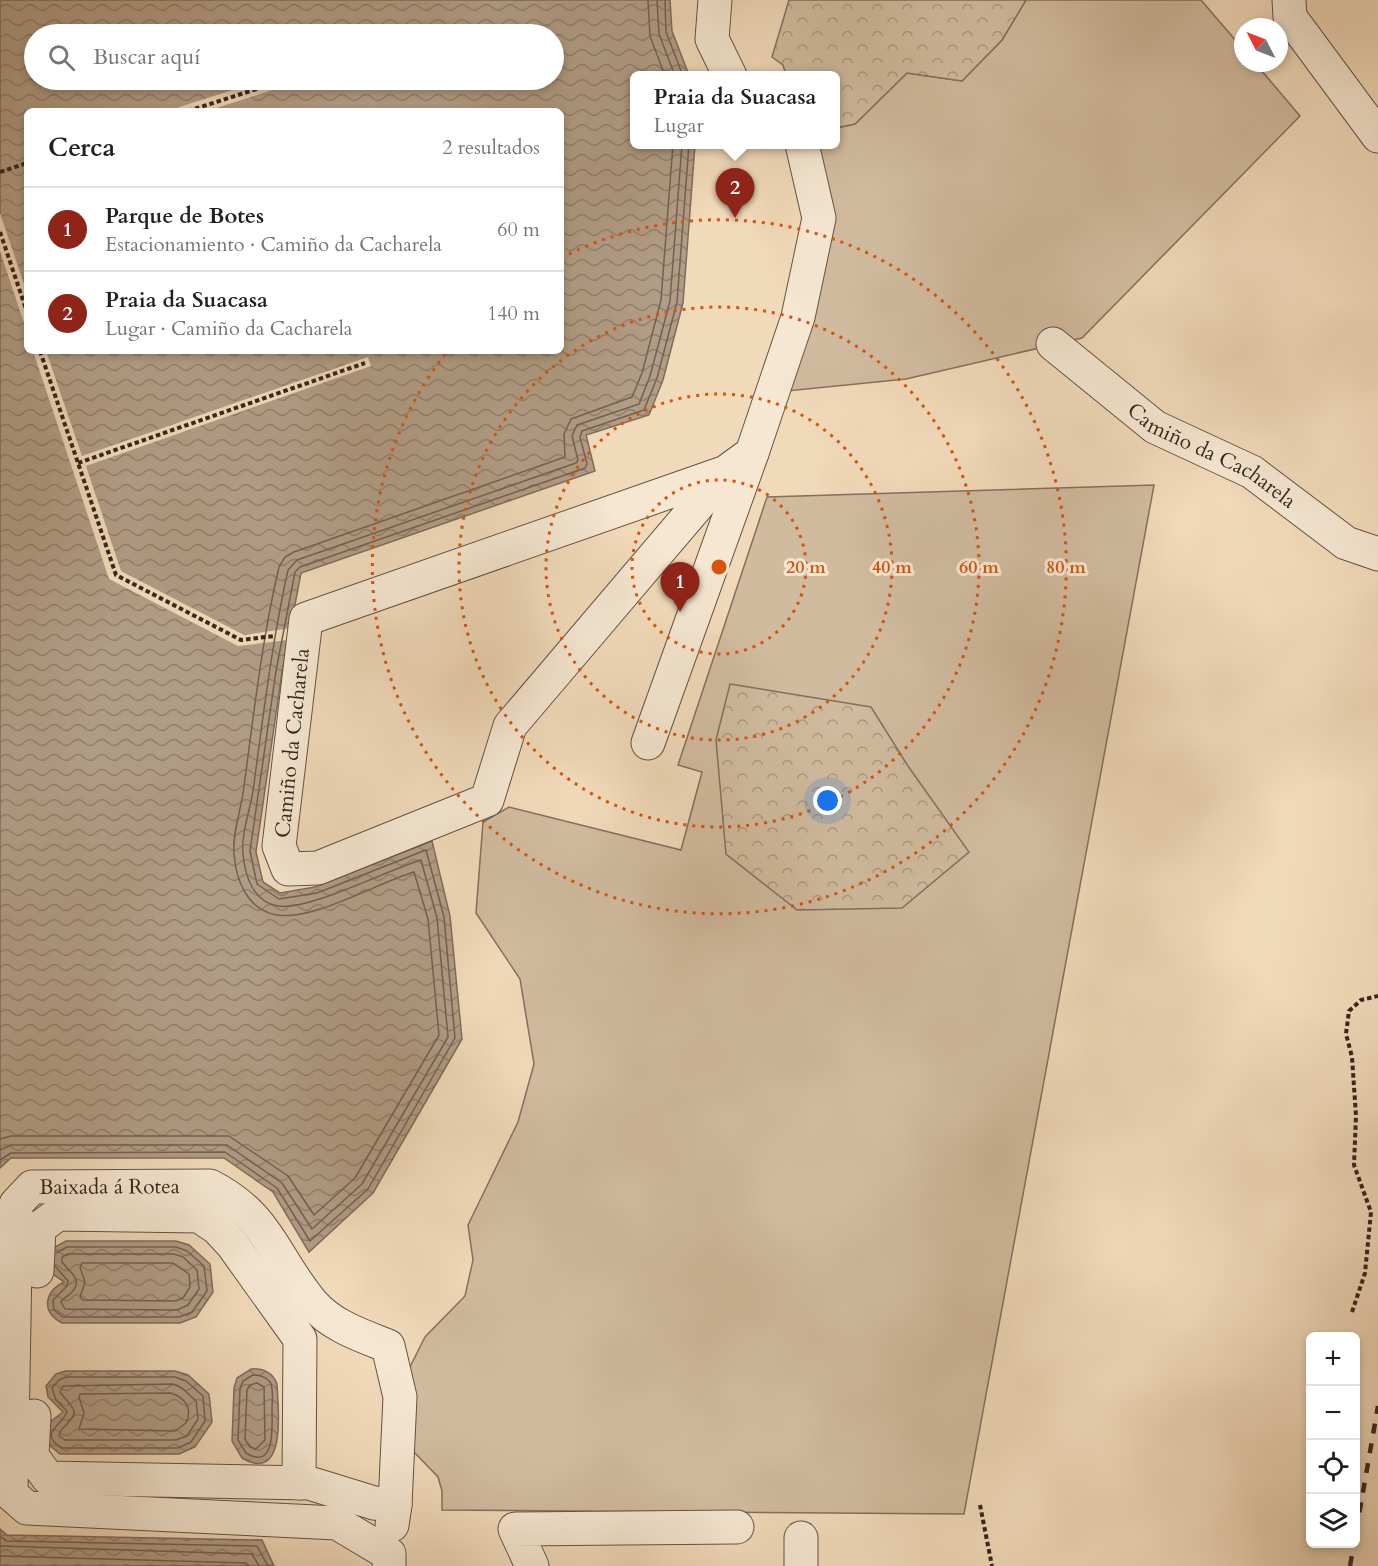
<!DOCTYPE html>
<html lang="es">
<meta charset="utf-8">
<style>
:root{--surface:#fff;--page:#f6f6f6;--text:#202124;--muted:#757577;--line:#e0e0e0;--accent:#8f2418}
body{margin:0;font-family:Cardo,serif;background:var(--page);color:var(--text)}
.controls{position:absolute;right:18px;bottom:18px;display:grid;overflow:hidden;border-radius:9px;box-shadow:0 3px 9px #0003}
.controls button{width:54px;height:54px;display:grid;place-items:center;padding:0;border:0;border-bottom:2px solid var(--line);background:var(--surface);color:var(--text);font:30px sans-serif}
.compass{position:absolute;left:1234px;top:18px;width:54px;height:54px;border-radius:50%;background:var(--surface);box-shadow:0 3px 9px #0003;rotate:312deg}
.you{position:absolute;left:828px;top:801px;width:21px;height:21px;margin:-15px;border:4px solid #fff;border-radius:50%;background:#1a73e8;box-shadow:0 0 0 9px #1a73e833}
.badge{display:grid;place-items:center;width:39px;height:39px;border-radius:50%;background:var(--accent);color:#fff;font-size:20px;font-weight:700}
.pin{position:absolute;translate:-50% -50px;filter:drop-shadow(0 2px 3px #0008)}
.pin::after{content:'';position:absolute;top:32px;width:21px;height:18px;background:inherit;clip-path:polygon(0 0,100% 0,50% 100%)}
.popup{position:absolute;left:630px;top:71px;width:210px;height:78px;box-sizing:border-box;display:grid;place-content:center;border-radius:9px;background:var(--surface);filter:drop-shadow(0 2px 4px #0005);font-size:20px;white-space:nowrap;color:var(--muted)}
.popup b{font-size:22px;color:var(--text)}
.popup::after{content:'';position:absolute;left:50%;top:100%;margin-left:-12px;border:12px solid transparent;border-top-color:var(--surface)}
.list{margin:0;padding:0;list-style:none}
h2{display:flex;justify-content:space-between;align-items:center;height:78px;margin:0;padding:0 24px;font-size:26px}
h2 small{font-size:20px;font-weight:400;color:var(--muted)}
.list li{display:grid;grid-template-columns:39px 1fr auto;gap:18px;align-items:center;box-sizing:border-box;height:84px;padding:0 24px;border-top:2px solid var(--line)}
.list b{display:block;font-size:22px;white-space:nowrap}
.list p{margin:0;font-size:20px;white-space:nowrap;color:var(--muted)}
.list em{font-size:20px;font-style:normal;color:var(--muted)}
.icon{flex:none;width:33px;height:33px;fill:none;stroke:currentColor;stroke-width:2;stroke-linecap:round;stroke-linejoin:round}
.map{position:relative;flex:none;width:1378px;height:1566px;overflow:hidden}
.search{position:absolute;background:var(--surface);box-shadow:0 3px 9px #0003;left:24px;top:24px;width:540px;height:66px;display:flex;align-items:center;gap:15px;box-sizing:border-box;padding:0 21px;border-radius:33px;color:var(--muted);font-size:22px}
.panel{position:absolute;background:var(--surface);box-shadow:0 3px 9px #0003;left:24px;top:108px;width:540px;height:246px;border-radius:9px}
.map>svg:first-child{display:block}
.grass{fill:#d1bb9f;stroke:#83705e;stroke-width:1.5}
.forest{fill:url(#forest-crowns);stroke:#83705e;stroke-width:1.5}
.water{fill:url(#water-waves);stroke:#7f6c5c;stroke-width:1.5;fill-rule:evenodd}
.pier{fill:#f1daba}
.lines{fill:none;stroke-linecap:round;stroke-linejoin:round}
.shore{stroke:#736052;stroke-width:1.5}
.minor-casing{stroke:#645245;stroke-width:35}
.path{stroke:#35251e;stroke-width:4;stroke-dasharray:4.5 3;stroke-linecap:butt}
.minor{stroke:#f6e7d2;stroke-width:33}
.rail{stroke:#35251e;stroke-width:4.5;stroke-dasharray:10 10;stroke-linecap:butt}
.ring{fill:none;stroke:#d6540e;stroke-width:3;stroke-dasharray:3 6}
.labels{text-anchor:middle;stroke-width:6;stroke-linejoin:round;paint-order:stroke}
.street-label{font-size:21px;fill:#35251e;stroke:#f6e7d2}
.centre{fill:#d6540e;stroke:#f6e7d2;stroke-width:3}
.ring-label{font-size:18px;text-anchor:middle;font-weight:bold;fill:#d6540e;stroke:#f6e7d2;stroke-width:6;stroke-linejoin:round;paint-order:stroke}
</style>
<div class="map">
<svg width="1378" height="1566" viewBox="0 0 1378 1566">
<defs>
<pattern id="forest-crowns" width="20" height="18" patternUnits="userSpaceOnUse" patternTransform="scale(1.5)"><rect width="20" height="18" fill="#d1bb9f"/><path d="M2 6a3 3 0 1 1 6 0M12 15a3 3 0 1 1 6 0" fill="none" stroke="#aa9881"/></pattern>
<pattern id="water-waves" width="16" height="10" patternUnits="userSpaceOnUse" patternTransform="scale(1.5)"><rect width="16" height="10" fill="#b19c85"/><path d="M0 5q4-4 8 0t8 0" fill="none" stroke="#917f6c"/></pattern>
</defs>
<rect width="100%" height="100%" fill="#f1daba"/>
<filter id="stains"><feTurbulence type="fractalNoise" baseFrequency=".00333" numOctaves="4"/><feColorMatrix values="0 0 0 0 .2 0 0 0 0 .09 0 0 0 0 .02 0 0 0 .5 -.17"/></filter>
<radialGradient id="worn" r=".72"><stop offset=".6" stop-color="#630" stop-opacity="0"/><stop offset="1" stop-color="#630" stop-opacity=".3"/></radialGradient>
<g class="grass">
<polygon points="1026,0 1201,0 1243,49 1243,63 1255,63 1300,116 1082,338 906,379 787,391 812,145 836,144 836,128 855,124 907,73 962,81 1002,40"/>
<polygon points="1154,485 964,1514 442,1510 442,1491 438,1477 414,1452 409,1369 425,1337 465,1296 473,1260 468,1225 518,1122 534,1064 520,979 476,913 483,822 509,807 681,850 702,772 678,765 767,497"/>
</g>
<g class="forest">
<polygon points="789,0 1026,0 1002,40 962,81 907,73 855,124 836,128 836,76 786,75 783,65 772,57"/>
<polygon points="730,684 871,707 908,766 969,852 902,908 797,910 726,854 716,740"/>
</g>
<g class="water">
<path d="M0,0h670l2,31 17,44 -55,1v68l61,1 -12,158 -20,77 -14,35 -63,20 9,36 -294,102 -19,99 -26,180 7,30 17,11 35,-6 117,-46 18,75 12,123 -89,154 -64,59 -36,-60 -49,-34h-213l-11,10zM34,34h520v46h-520zM27,111h534v240h-534z"/>
<path d="M66,1241h110l13,4 21,19 3,28 -17,25 -16,6h-118c-21,-11 -18,-31 2,-41l-11,-8 -3,-24z"/>
<path d="M251,1369c12,-1 22,4 26,15 1,22 11,101 -35,74l-10,-17 2,-53 3,-10z"/>
<polygon points="65,1371 175,1371 188,1375 209,1394 212,1422 195,1447 179,1454 60,1454 48,1444 50,1422 63,1412 48,1397 46,1386 56,1374"/>
<polygon points="0,1529 7,1535 262,1540 274,1566 0,1566"/>
</g>
<g class="pier">
<polygon points="264,80 304,80 207,111 167,111"/>
<polygon points="0,213 27,293 27,332 0,251"/>
<polygon points="33,351 46,351 82,456 368,357 371,366 86,466 121,571 244,635 291,628 289,640 238,646 109,579"/>
</g>
<g class="lines">
<g class="shore">
<polyline points="648,0 650,36 665,76"/>
<polyline points="657,0 659,34 675,76"/>
<polyline points="665,0 666,32 683,76"/>
<path d="M0,1139l11,-3h218l59,40 26,39 41,-37 84,-143 -11,-116 -14,-47c-37,11 -101,49 -137,43 -30,-5 -41,-35 -43,-61 -2,-22 8,-46 10,-68 10,-73 18,-147 35,-219l6,-10 9,-5 271,-95 -1,-23 7,-15 61,-22 10,-24 19,-73 12,-156"/>
<path d="M0,1150l11,-5h216l55,38 30,46 50,-45 86,-147 -11,-119 -16,-58c-34,10 -112,51 -143,46 -25,-4 -33,-30 -35,-52 -2,-20 7,-44 10,-63 10,-74 19,-149 35,-221l9,-10 279,-97 2,-3 -6,-24 5,-11 62,-21 11,-28 20,-75 12,-157"/>
<polyline points="0,1160 11,1153 225,1152 277,1188 310,1241 368,1189 455,1038 444,917 426,850 317,893 279,899 257,884 250,851 276,671 295,572 300,567 585,468 587,464 580,437 582,431 644,410 657,378 677,302 689,144"/>
<path d="M68,1254h106l9,3 14,13 2,19 -11,16 -11,5 -112,-1 -4,-7c3,-5 8,-6 11,-10 12,-13 -4,-21 -10,-30v-5z"/>
<polygon points="82,1263 173,1263 189,1274 190,1287 183,1298 175,1301 83,1300 80,1297 85,1282 80,1267"/>
<polyline points="55,1266 68,1281 67,1286 53,1300 54,1310 63,1317 179,1317 192,1312 207,1291 204,1266 187,1251 176,1247 67,1247 56,1253"/>
<path d="M253,1375c6,0 13,2 17,7 4,6 2,20 2,28 0,16 4,61 -26,43l-8,-13 2,-51 3,-8z"/>
<path d="M66,1377h109l11,4 17,15 2,25 -14,21 -13,6h-116c-26,-15 3,-24 5,-37l-11,-11 -4,-12 7,-8z"/>
<polygon points="257,1383 264,1387 265,1440 256,1449 250,1447 245,1439 247,1390 250,1385"/>
<path d="M173,1384l9,4 14,13 2,18 -11,17 -11,4h-111l-6,-4 2,-6c21,-20 14,-18 -1,-38l3,-6z"/>
<path d="M171,1393c14,5 22,15 15,30l-11,8 -96,-2 5,-16 -5,-16 1,-3z"/>
<polyline points="0,1537 7,1541 257,1546 268,1566"/>
<polyline points="0,1546 252,1554 259,1566"/>
<polyline points="0,1556 246,1563 249,1566"/>
</g>
<defs>
<g id="minor">
<polyline points="715,0 712,39 730,76"/>
<polyline points="1289,0 1290,17 1378,136"/>
<path id="s1" d="M1053,344l102,83 97,45 94,71 32,11"/>
<polyline points="726,472 306,619 279,846 288,869 318,868 487,800 510,726 726,472 752,453 798,317 819,218 802,144"/>
<polyline points="648,743 752,453"/>
<polyline points="37,1271 39,1228 58,1214 199,1216 217,1228 232,1244 300,1339 299,1483"/>
<polyline points="34,1416 32,1456 48,1478 309,1483 374,1503 395,1505 392,1525"/>
<path id="s2" d="M389,1566v-12l-52,-31 -310,-15 -16,-14 5,-290 16,-17 178,-1c59,30 63,70 102,117 20,23 48,32 76,43l12,51 -5,108"/>
<polyline points="532,1566 515,1529 737,1527"/>
<polyline points="801,1566 801,1538"/>
</g>
</defs>
<use href="#minor" class="minor-casing"/>
<g class="path">
<polyline points="188,111 285,80"/>
<polyline points="0,172 27,163"/>
<polyline points="0,232 27,312"/>
<polyline points="40,351 116,575 241,640 274,636"/>
<polyline points="78,463 365,363"/>
<polyline points="1352,1312 1365,1273 1371,1212 1354,1165 1356,1116 1352,1057 1346,1034 1349,1011 1361,1000 1378,996"/>
<polyline points="980,1505 992,1566"/>
</g>
<use href="#minor" class="minor"/>
<g class="rail">
<polyline points="1356,1532 1378,1406"/>
<polyline points="1350,1566 1354,1544"/>
</g>
</g>
<g class="ring">
<circle cx="719" cy="567" r="87"/>
<circle cx="719" cy="567" r="173"/>
<circle cx="719" cy="567" r="260"/>
<path d="M561 258A347 347 0 1 1 446 353"/>
</g>
<g class="labels">
<g class="street-label">
<text dy="7" stroke="none"><textPath href="#s1" startOffset="195">Camiño da Cacharela</textPath></text>
<text transform="translate(292 743) rotate(-84)" y="7">Camiño da Cacharela</text>
<text dy="7" stroke="none"><textPath href="#s2" startOffset="795">Baixada á Rotea</textPath></text>
</g>
</g>
<circle cx="719" cy="567" r="9" class="centre"/>
<g class="ring-label">
<text x="806" y="573">20 m</text>
<text x="892" y="573">40 m</text>
<text x="979" y="573">60 m</text>
<text x="1066" y="573">80 m</text>
</g>
<rect width="100%" height="100%" filter="url(#stains)"/>
<rect width="100%" height="100%" fill="url(#worn)"/>
</svg>
<div class="controls">
<button>+</button>
<button>−</button>
<button><svg class="icon" aria-label="locate" viewBox="0 0 24 24"><circle cx="12" cy="12" r="6"/><path d="M12 2v4M12 18v4M2 12h4M18 12h4"/></svg></button>
<button><svg class="icon" aria-label="layers" viewBox="0 0 24 24"><path d="M12 4l9 5-9 5-9-5zM3 14l9 5 9-5"/></svg></button>
</div>
<svg class="compass" viewBox="-18 -18 36 36"><path d="M0-13l5 13h-10z" fill="#e53935"/><path d="M0 13l5-13h-10z" fill="#757577"/></svg>
<div class="you"></div>
<div class="pin badge" style="left:680px;top:612px">1</div>
<div class="pin badge" style="left:735px;top:218px">2</div>
<div class="popup"><b>Praia da Suacasa</b>Lugar</div>
<div class="search"><svg class="icon" aria-label="search" viewBox="0 0 24 24"><circle cx="10" cy="10" r="6"/><path d="M15 15l6 6"/></svg>Buscar aquí</div>
<section class="panel">
<h2>Cerca<small>2 resultados</small></h2>
<ul class="list">
<li><span class="badge">1</span><div><b>Parque de Botes</b><p>Estacionamiento · Camiño da Cacharela</p></div><em>60 m</em></li>
<li><span class="badge">2</span><div><b>Praia da Suacasa</b><p>Lugar · Camiño da Cacharela</p></div><em>140 m</em></li>
</ul>
</section>
</div>
